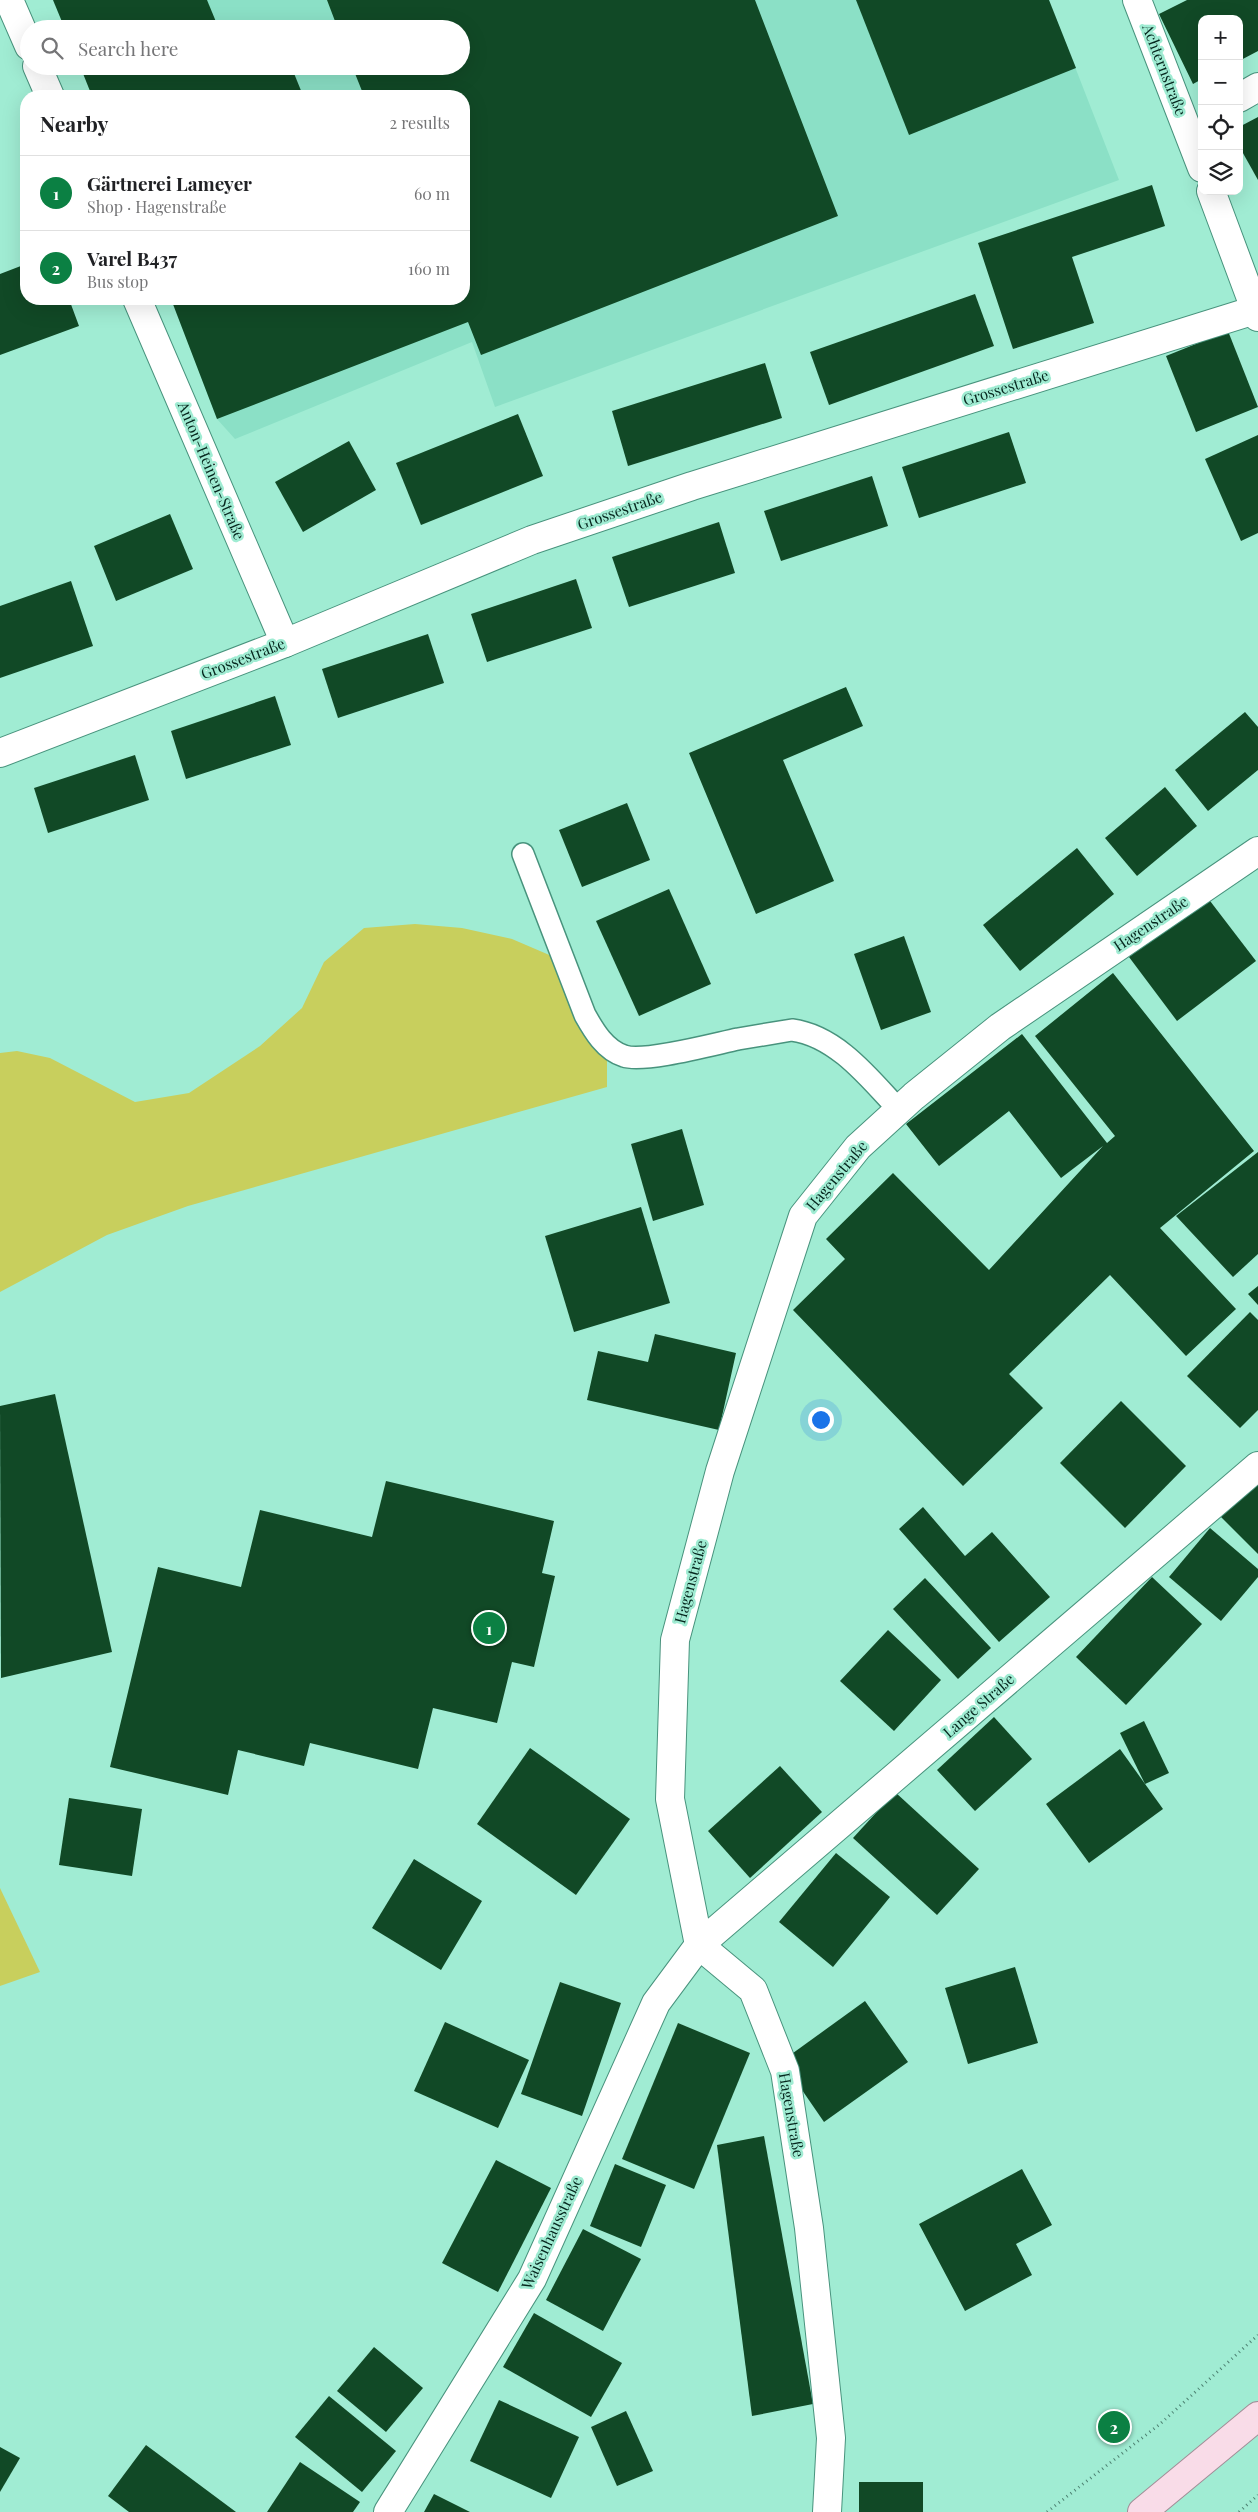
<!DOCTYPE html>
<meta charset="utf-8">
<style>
:root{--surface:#fff;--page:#f2f2f2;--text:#202124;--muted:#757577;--line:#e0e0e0;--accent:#0b8043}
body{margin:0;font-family:"Playfair Display",serif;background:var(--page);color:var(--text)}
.controls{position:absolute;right:15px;top:15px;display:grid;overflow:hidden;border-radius:10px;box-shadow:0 5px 20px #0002}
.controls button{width:45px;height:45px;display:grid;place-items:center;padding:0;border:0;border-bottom:1px solid var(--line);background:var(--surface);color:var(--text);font:25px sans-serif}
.you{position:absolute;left:820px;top:1419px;width:18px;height:18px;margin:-12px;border:4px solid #fff;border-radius:50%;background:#1a73e8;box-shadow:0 0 0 8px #1a73e833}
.badge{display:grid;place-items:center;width:32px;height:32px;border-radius:50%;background:var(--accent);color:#fff;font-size:16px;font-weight:700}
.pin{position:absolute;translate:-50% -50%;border:2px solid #fff;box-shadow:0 1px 5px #0006}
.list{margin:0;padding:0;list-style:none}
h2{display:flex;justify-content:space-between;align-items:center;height:65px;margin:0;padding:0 20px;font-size:21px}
h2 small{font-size:16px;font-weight:400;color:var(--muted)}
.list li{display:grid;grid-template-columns:32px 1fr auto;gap:15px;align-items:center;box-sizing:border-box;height:75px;padding:0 20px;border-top:1px solid var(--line)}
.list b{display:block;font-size:19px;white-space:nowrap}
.list p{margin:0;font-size:16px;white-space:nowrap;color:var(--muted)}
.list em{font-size:16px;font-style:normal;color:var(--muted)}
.icon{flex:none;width:28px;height:28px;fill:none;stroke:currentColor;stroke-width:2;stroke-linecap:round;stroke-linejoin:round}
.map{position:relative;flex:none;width:1258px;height:2512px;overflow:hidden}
.search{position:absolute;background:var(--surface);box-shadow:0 5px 20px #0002;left:20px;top:20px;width:450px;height:55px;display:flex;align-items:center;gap:12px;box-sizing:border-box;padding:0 18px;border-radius:28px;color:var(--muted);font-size:19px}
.panel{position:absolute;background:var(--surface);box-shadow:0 5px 20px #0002;left:20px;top:90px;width:450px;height:215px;border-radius:20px}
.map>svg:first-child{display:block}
.built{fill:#8be0c6}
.green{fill:#c8cf5d}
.building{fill:#114926}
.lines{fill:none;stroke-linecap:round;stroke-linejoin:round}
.lane-casing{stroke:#48937d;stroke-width:24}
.street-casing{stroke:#48937d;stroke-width:30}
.primary-casing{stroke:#a18d97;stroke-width:30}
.path{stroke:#4d8272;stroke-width:3;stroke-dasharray:1 4;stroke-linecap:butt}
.lane{stroke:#fff;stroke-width:21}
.street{stroke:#fff;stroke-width:28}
.primary{stroke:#f9dce8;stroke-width:28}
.labels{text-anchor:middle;stroke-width:5;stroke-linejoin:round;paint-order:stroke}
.street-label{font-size:15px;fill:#05261d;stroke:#a0ecd3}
</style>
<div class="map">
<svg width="1258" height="2512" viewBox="0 0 1258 2512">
<rect width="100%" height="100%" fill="#a0ecd3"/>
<polygon class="built" points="53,0 1049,0 1119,180 495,407 472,342 235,439 217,419 171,299 464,299 464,96 92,96 80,66 461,66 461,29 65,29"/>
<g class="green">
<polygon points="415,924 462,928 512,939 554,957 607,1044 607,1087 188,1206 107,1235 0,1292 0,1053 17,1051 50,1058 135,1102 189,1093 260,1046 302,1008 324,962 364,928"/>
<polygon points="0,1888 40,1972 0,1986"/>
</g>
<g class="building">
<polygon points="53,0 207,0 219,29 65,29"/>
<polygon points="327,0 755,0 838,216 481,355 468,322 217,419 171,299 464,299 464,96 364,96 352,66 461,66 461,29 338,29"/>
<polygon points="856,0 1049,0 1076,68 909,135"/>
<polygon points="1187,0 1258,0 1258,51 1239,61 1239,19 1202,19 1202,79 1193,84 1159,14"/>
<polygon points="80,66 291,66 302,93 294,96 92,96"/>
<polygon points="1258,117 1258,180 1239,146 1239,127"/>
<polygon points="1152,185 1165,226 1072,257 1094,323 1013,349 978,243"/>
<polygon points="26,264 26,299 69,299 79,326 0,355 0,274"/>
<polygon points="975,294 994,346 829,405 810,352"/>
<polygon points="1228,331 1258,407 1196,432 1166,356"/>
<polygon points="765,363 782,418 628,466 612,411"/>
<polygon points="518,414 543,476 421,525 396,463"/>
<polygon points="1009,432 1026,483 919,518 902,467"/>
<polygon points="1258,435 1258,533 1241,541 1205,459"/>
<polygon points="349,441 376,490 303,532 275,482"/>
<polygon points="872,476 888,526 781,561 764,511"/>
<polygon points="170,514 193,569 116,601 94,546"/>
<polygon points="719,522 735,573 629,607 612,557"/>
<polygon points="576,579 592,628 487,662 471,614"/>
<polygon points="71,581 93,646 0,678 0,606"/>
<polygon points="428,634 444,683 338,718 322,669"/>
<polygon points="846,687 863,726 783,760 834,881 756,914 689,753"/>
<polygon points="275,696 291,745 186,779 171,731"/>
<polygon points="1245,712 1258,727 1258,770 1208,811 1175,770"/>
<polygon points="135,755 149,800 48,833 34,788"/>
<polygon points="1165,787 1197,826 1137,876 1105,838"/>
<polygon points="627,803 650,860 582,887 559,830"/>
<polygon points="1077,848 1114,894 1020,971 983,925"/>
<polygon points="669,889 711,984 639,1016 596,921"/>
<polygon points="1207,897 1256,961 1177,1021 1129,957"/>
<polygon points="904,936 931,1012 881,1030 854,954"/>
<polygon points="1113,973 1254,1151 1160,1228 1236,1309 1186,1356 1110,1275 1009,1374 1043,1408 963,1486 793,1310 845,1259 826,1239 893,1173 989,1270 1103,1146 1061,1178 1009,1111 939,1166 906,1124 1022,1034 1107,1143 1115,1136 1035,1036"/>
<polygon points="682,1129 704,1205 653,1221 631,1144"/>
<polygon points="1258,1152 1258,1254 1233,1277 1176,1216"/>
<polygon points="641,1207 670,1303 574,1332 545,1236"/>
<polygon points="1258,1286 1258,1305 1248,1294"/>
<polygon points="1250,1312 1258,1320 1258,1410 1240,1428 1187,1376"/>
<polygon points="655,1334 736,1353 719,1430 587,1400 598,1351 648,1362"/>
<polygon points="55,1394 112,1652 1,1678 0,1406"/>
<polygon points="1121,1401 1186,1466 1125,1528 1060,1463"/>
<polygon points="1258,1479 1258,1554 1221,1517"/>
<polygon points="386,1481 554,1521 542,1573 555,1576 534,1667 512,1662 497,1723 433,1708 418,1769 310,1743 304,1766 238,1750 228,1795 110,1767 158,1567 241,1587 260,1510 372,1537"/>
<polygon points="923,1507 965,1556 992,1532 1050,1597 999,1642 899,1529"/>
<polygon points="1210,1528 1258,1569 1258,1577 1221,1621 1169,1577"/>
<polygon points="1152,1577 1202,1624 1126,1705 1076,1657"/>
<polygon points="925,1578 991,1648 958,1679 893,1609"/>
<polygon points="888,1630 941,1680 894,1731 840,1681"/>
<polygon points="994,1717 1032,1759 975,1811 937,1770"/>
<polygon points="1144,1721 1169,1773 1145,1784 1120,1733"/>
<polygon points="530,1748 630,1819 576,1895 477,1824"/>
<polygon points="1120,1749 1163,1809 1089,1863 1046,1804"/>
<polygon points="780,1766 822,1812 750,1878 708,1831"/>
<polygon points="895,1792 979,1869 937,1915 853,1838"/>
<polygon points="69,1798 142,1809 132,1876 59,1865"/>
<polygon points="836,1853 890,1897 833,1967 779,1922"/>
<polygon points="414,1859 482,1901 441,1970 372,1928"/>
<polygon points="1015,1967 1038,2043 968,2064 945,1988"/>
<polygon points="560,1982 621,2003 582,2116 521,2094"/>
<polygon points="865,2001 908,2062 824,2122 782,2061"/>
<polygon points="445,2022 529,2060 498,2128 414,2091"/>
<polygon points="678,2023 750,2053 694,2189 622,2159"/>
<polygon points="764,2136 813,2404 752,2416 717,2145"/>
<polygon points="496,2160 551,2188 498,2292 442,2263"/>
<polygon points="615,2164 666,2185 641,2247 590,2226"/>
<polygon points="1022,2169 1052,2225 1016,2244 1032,2275 965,2311 919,2224"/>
<polygon points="583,2229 641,2259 603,2331 546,2300"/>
<polygon points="534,2313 622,2363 591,2417 503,2367"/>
<polygon points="374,2347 423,2388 386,2432 337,2391"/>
<polygon points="329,2396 396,2451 362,2492 295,2437"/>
<polygon points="499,2400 579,2437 551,2498 470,2461"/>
<polygon points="626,2411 653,2471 617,2486 591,2427"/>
<polygon points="146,2445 236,2512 129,2512 108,2496"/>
<polygon points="0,2447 20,2458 0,2492"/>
<polygon points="300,2462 360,2502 353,2512 267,2512"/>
<rect x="859" y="2482" width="64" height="30"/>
<polygon points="434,2494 470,2512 424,2512"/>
</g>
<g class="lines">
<defs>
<path id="lane" d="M523,854l62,161c9,16 20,35 39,41 20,7 90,-12 114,-17 18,-3 36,-6 54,-9 45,6 78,49 107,80"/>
<g id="street">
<polyline points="9,0 29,46"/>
<polyline points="1137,0 1202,168"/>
<polyline points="37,66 50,96"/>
<polyline points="1239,98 1258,87"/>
<polyline points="1211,191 1258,317"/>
<polyline points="137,299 285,643"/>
<polyline points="0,753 285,643 532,540 692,486 1255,310"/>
<polyline points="388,2512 532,2279 656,2003 699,1945 1258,1466"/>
<polyline points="827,2512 831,2438 809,2228 785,2071 753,1990 699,1945 670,1799 675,1640 720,1471 803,1216 858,1147 914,1096 1000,1027 1258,851"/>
</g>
<polyline id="primary" points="1142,2512 1258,2416"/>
</defs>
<use href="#lane" class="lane-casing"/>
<use href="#street" class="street-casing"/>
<use href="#primary" class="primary-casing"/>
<g class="path">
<polyline points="1047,2512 1160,2424 1258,2335"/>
<polyline points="1239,2512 1258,2495"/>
</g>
<use href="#lane" class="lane"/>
<use href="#street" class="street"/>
<use href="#primary" class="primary"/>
</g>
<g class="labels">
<g class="street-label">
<text transform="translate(1164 70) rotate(69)" y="5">Achternstraße</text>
<text transform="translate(1006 388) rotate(-17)" y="5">Grossestraße</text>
<text transform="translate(211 471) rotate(67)" y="5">Anton-Heinen-Straße</text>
<text transform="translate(620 511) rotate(-19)" y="5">Grossestraße</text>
<text transform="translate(243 659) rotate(-21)" y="5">Grossestraße</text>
<text transform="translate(1151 924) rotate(-34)" y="5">Hagenstraße</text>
<text transform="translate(837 1176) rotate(-50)" y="5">Hagenstraße</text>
<text transform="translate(691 1582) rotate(-75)" y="5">Hagenstraße</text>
<text transform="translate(979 1706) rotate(-41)" y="5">Lange Straße</text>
<text transform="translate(791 2115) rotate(80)" y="5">Hagenstraße</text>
<text transform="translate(552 2233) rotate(-65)" y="5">Waisenhausstraße</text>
</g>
</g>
</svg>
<div class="controls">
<button>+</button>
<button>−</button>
<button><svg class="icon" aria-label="locate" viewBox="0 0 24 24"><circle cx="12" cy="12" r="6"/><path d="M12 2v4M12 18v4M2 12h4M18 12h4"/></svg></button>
<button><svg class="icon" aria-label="layers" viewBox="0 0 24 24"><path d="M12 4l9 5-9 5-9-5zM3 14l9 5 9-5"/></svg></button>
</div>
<div class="you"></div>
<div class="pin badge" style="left:489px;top:1628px">1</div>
<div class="pin badge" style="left:1114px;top:2427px">2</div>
<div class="search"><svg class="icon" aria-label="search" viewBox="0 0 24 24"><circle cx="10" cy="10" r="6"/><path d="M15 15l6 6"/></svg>Search here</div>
<section class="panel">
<h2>Nearby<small>2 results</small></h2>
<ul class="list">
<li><span class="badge">1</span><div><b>Gärtnerei Lameyer</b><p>Shop · Hagenstraße</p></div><em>60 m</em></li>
<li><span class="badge">2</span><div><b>Varel B437</b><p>Bus stop</p></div><em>160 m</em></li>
</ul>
</section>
</div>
